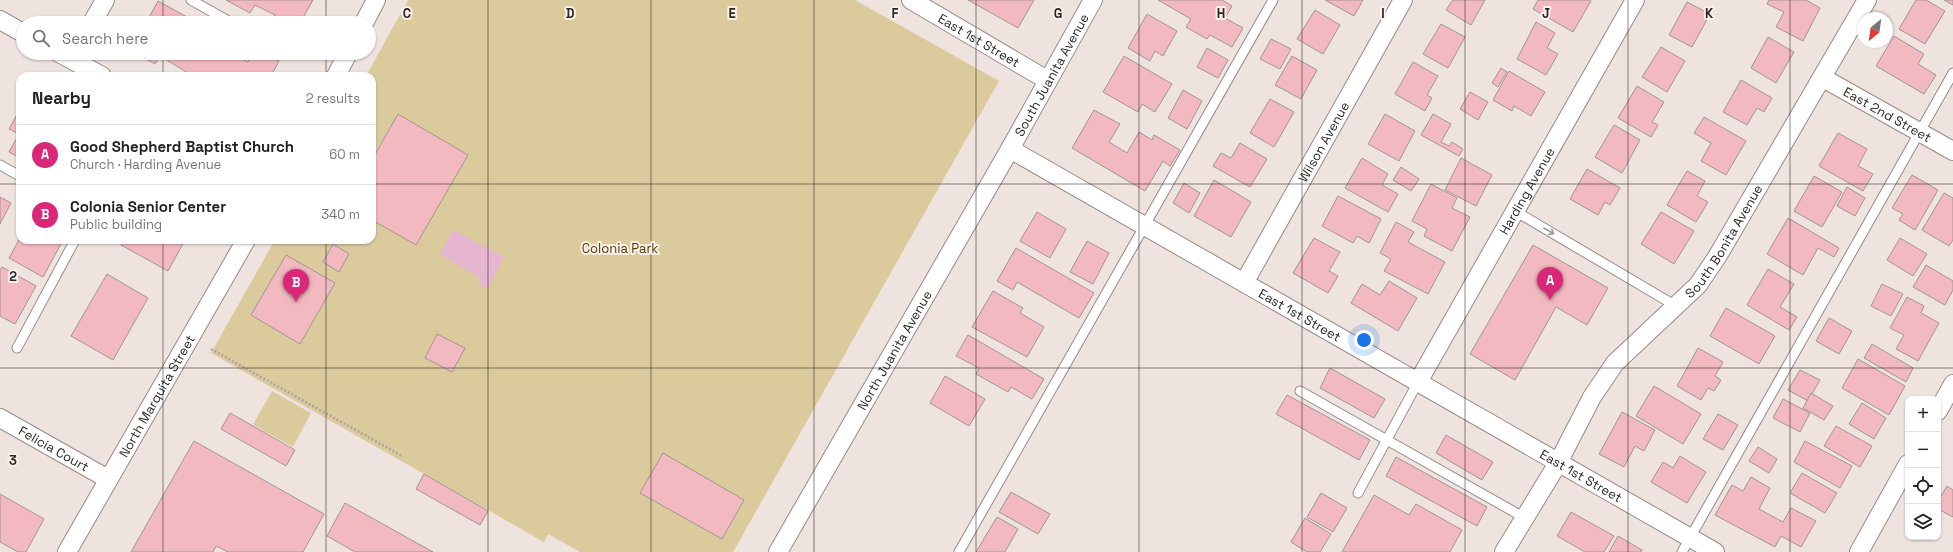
<!DOCTYPE html>
<meta charset="utf-8">
<style>
:root{--surface:#fff;--page:#f6f6f6;--text:#222;--muted:#767676;--line:#e0e0e0;--accent:#db2777}
body{margin:0;font-family:"Space Grotesk",sans-serif;background:var(--page);color:var(--text)}
.controls{position:absolute;right:12px;bottom:12px;display:grid;overflow:hidden;border-radius:8px;box-shadow:0 1px 3px #0004}
.controls button{width:36px;height:36px;display:grid;place-items:center;padding:0;border:0;border-bottom:1px solid var(--line);background:var(--surface);color:var(--text);font:20px sans-serif}
.compass{position:absolute;left:1857px;top:12px;width:36px;height:36px;border-radius:50%;background:var(--surface);box-shadow:0 1px 3px #0004;rotate:209deg}
.you{position:absolute;left:1364px;top:340px;width:14px;height:14px;margin:-10px;border:3px solid #fff;border-radius:50%;background:#1a73e8;box-shadow:0 0 0 6px #1a73e833}
.badge{display:grid;place-items:center;width:26px;height:26px;border-radius:50%;background:var(--accent);color:#fff;font-size:13px;font-weight:700}
.pin{position:absolute;translate:-50% -33px;filter:drop-shadow(0 1px 2px #0008)}
.pin::after{content:'';position:absolute;top:21px;width:14px;height:12px;background:inherit;clip-path:polygon(0 0,100% 0,50% 100%)}
.list{margin:0;padding:0;list-style:none}
h2{display:flex;justify-content:space-between;align-items:center;height:52px;margin:0;padding:0 16px;font-size:17px}
h2 small{font-size:13px;font-weight:400;color:var(--muted)}
.list li{display:grid;grid-template-columns:26px 1fr auto;gap:12px;align-items:center;box-sizing:border-box;height:60px;padding:0 16px;border-top:1px solid var(--line)}
.list b{display:block;font-size:15px;white-space:nowrap}
.list p{margin:0;font-size:13px;white-space:nowrap;color:var(--muted)}
.list em{font-size:13px;font-style:normal;color:var(--muted)}
.icon{flex:none;width:22px;height:22px;fill:none;stroke:currentColor;stroke-width:2;stroke-linecap:round;stroke-linejoin:round}
.map{position:relative;flex:none;width:1953px;height:552px;overflow:hidden}
.search{position:absolute;background:var(--surface);box-shadow:0 1px 3px #0004;left:16px;top:16px;width:360px;height:44px;display:flex;align-items:center;gap:10px;box-sizing:border-box;padding:0 14px;border-radius:22px;color:var(--muted);font-size:15px}
.panel{position:absolute;background:var(--surface);box-shadow:0 1px 3px #0004;left:16px;top:72px;width:360px;height:172px;border-radius:12px}
.map>svg:first-child{display:block}
.green{fill:#daca9c}
.water{fill:#e6b6d0}
.building{fill:#f2b9c0;stroke:#a19596}
.lines{fill:none;stroke-linecap:round;stroke-linejoin:round}
.lane-casing{stroke:#978b88;stroke-width:11}
.street-casing{stroke:#978b88;stroke-width:20}
.path{stroke:#ada4a1;stroke-width:2.5;stroke-dasharray:2 2;stroke-linecap:butt}
.lane{stroke:#fff;stroke-width:9}
.street{stroke:#fff;stroke-width:18}
.oneway{stroke:#a09e9d}
.grid{fill:none;stroke:#2b2725;stroke-width:1;stroke-opacity:0.55}
.labels{text-anchor:middle;stroke-width:4;stroke-linejoin:round;paint-order:stroke}
.street-label{font-size:13px;fill:#2b2725;stroke:#fdf0ec}
.park-label{font-size:13px;fill:#4f3f00;stroke:#fdf0ec}
.grid-label{font-size:13px;text-anchor:middle;font-weight:bold;fill:#2b2725;stroke:#fdf0ec;stroke-width:4;stroke-linejoin:round;paint-order:stroke}
</style>
<div class="map">
<svg width="1953" height="552" viewBox="0 0 1953 552">
<rect width="100%" height="100%" fill="#efe3df"/>
<g class="green">
<polygon points="408,0 855,0 999,81 733,552 580,552 548,534 544,542 211,353 275,240 372,240 372,76 366,76"/>
<polygon points="272,391 311,413 293,447 253,425"/>
</g>
<polygon class="water" points="453,230 504,257 488,289 478,284 481,278 440,255"/>
<g class="building">
<polygon points="226,0 313,0 300,23 271,23 275,15 255,5 250,13"/>
<polygon points="968,0 1034,0 1018,28"/>
<polygon points="1158,0 1222,0 1232,6 1225,18 1243,28 1232,47 1210,35 1207,39 1186,27 1191,19"/>
<polygon points="1325,0 1363,0 1354,16"/>
<polygon points="1453,0 1485,0 1471,25 1446,10"/>
<polygon points="1538,0 1589,0 1591,1 1573,32 1533,9"/>
<polygon points="1769,0 1806,0 1820,8 1803,41 1776,27 1784,12 1767,4"/>
<polygon points="1916,0 1926,0 1945,11 1925,44 1899,29"/>
<polygon points="1944,0 1953,0 1953,5"/>
<polygon points="158,1 198,23 146,23"/>
<polygon points="1687,2 1710,14 1692,47 1669,35"/>
<polygon points="1315,10 1340,25 1323,54 1297,39"/>
<polygon points="1147,14 1177,31 1163,56 1155,51 1150,61 1128,48"/>
<polygon points="1536,22 1555,33 1547,48 1558,54 1546,75 1517,59"/>
<polygon points="1441,24 1465,37 1448,68 1423,54"/>
<polygon points="1894,36 1924,54 1918,64 1936,75 1924,94 1876,66"/>
<polygon points="1768,37 1794,52 1776,83 1751,68"/>
<polygon points="1271,39 1291,49 1280,69 1260,59"/>
<polygon points="1661,47 1685,61 1667,92 1642,77"/>
<polygon points="1207,48 1228,60 1218,78 1197,67"/>
<polygon points="140,53 230,53 248,62 253,53 264,53 279,61 271,76 193,76 160,56 155,64 139,55"/>
<polygon points="1124,56 1172,84 1155,112 1142,104 1138,112 1103,92"/>
<polygon points="1292,56 1317,70 1301,99 1275,85"/>
<polygon points="1413,62 1438,76 1427,95 1432,98 1425,111 1395,94"/>
<polygon points="1501,68 1507,72 1498,87 1492,83"/>
<polygon points="1509,71 1545,92 1531,116 1514,106 1512,111 1493,100"/>
<polygon points="1741,80 1772,98 1764,112 1757,108 1747,125 1723,112"/>
<polygon points="1637,86 1664,102 1652,122 1658,125 1651,137 1618,118"/>
<polygon points="1183,90 1202,101 1187,129 1168,118"/>
<polygon points="1470,92 1488,102 1478,120 1460,109"/>
<polygon points="1270,99 1294,112 1274,147 1250,133"/>
<polygon points="20,109 20,158 9,152 19,134 9,129"/>
<polygon points="1094,110 1120,124 1109,142 1127,153 1139,132 1152,140 1154,135 1180,150 1170,166 1163,161 1145,191 1072,148"/>
<polygon points="398,114 468,155 416,245 372,220 372,160"/>
<polygon points="1385,114 1415,131 1399,161 1368,144"/>
<polygon points="1433,114 1451,124 1441,142 1449,146 1452,142 1463,149 1459,156 1421,135"/>
<polygon points="1704,117 1746,141 1726,175 1701,161 1711,143 1694,133"/>
<polygon points="1614,125 1640,140 1622,173 1595,157"/>
<polygon points="1838,133 1867,149 1858,166 1873,174 1863,191 1819,166"/>
<polygon points="1240,143 1267,159 1250,187 1213,166 1221,153 1231,158"/>
<polygon points="1362,158 1388,174 1382,185 1398,194 1388,212 1345,188"/>
<polygon points="1461,158 1492,175 1476,206 1445,190"/>
<polygon points="1401,167 1419,179 1411,191 1393,180"/>
<polygon points="1587,169 1620,188 1610,205 1605,202 1598,215 1570,199"/>
<polygon points="1687,171 1705,181 1697,196 1708,202 1696,222 1667,205"/>
<polygon points="1912,175 1938,190 1915,230 1899,220 1903,214 1892,208"/>
<polygon points="1814,176 1842,192 1822,227 1794,211"/>
<polygon points="1214,180 1251,202 1231,237 1194,216"/>
<polygon points="1184,183 1200,193 1189,213 1173,203"/>
<polygon points="1431,184 1457,198 1452,208 1470,217 1452,251 1424,236 1427,229 1412,221"/>
<polygon points="1847,187 1865,198 1855,216 1837,206"/>
<polygon points="1944,193 1953,198 1953,240 1949,246 1922,230"/>
<polygon points="1338,196 1381,219 1369,243 1357,236 1353,243 1322,226"/>
<polygon points="0,197 11,203 0,224"/>
<polygon points="1037,212 1066,229 1050,258 1020,241"/>
<polygon points="1661,212 1694,231 1674,264 1641,244"/>
<polygon points="1788,218 1839,248 1834,257 1818,248 1803,275 1767,254"/>
<polygon points="1396,222 1414,232 1408,242 1445,262 1428,294 1384,271 1391,259 1380,253"/>
<polygon points="20,238 20,240 63,240 43,277 9,258"/>
<polygon points="1314,238 1340,252 1329,271 1338,276 1328,293 1293,273"/>
<polygon points="1900,238 1927,254 1913,276 1887,260"/>
<polygon points="124,240 185,240 168,271 121,245"/>
<polygon points="1087,241 1109,253 1093,284 1070,272"/>
<polygon points="333,244 349,254 339,272 323,262"/>
<polygon points="1533,245 1608,288 1587,325 1556,307 1515,380 1470,354"/>
<polygon points="1016,248 1094,293 1079,318 1017,282 1013,290 997,281"/>
<polygon points="286,255 335,283 300,344 251,315"/>
<polygon points="1926,265 1953,281 1953,290 1945,305 1913,287"/>
<polygon points="2,267 36,286 15,324 0,316 0,270"/>
<polygon points="1768,269 1794,284 1780,307 1797,317 1789,330 1747,305"/>
<polygon points="107,274 148,298 113,360 71,336"/>
<polygon points="1389,281 1417,298 1398,331 1351,303 1362,284 1380,295"/>
<polygon points="1882,284 1903,294 1891,316 1871,306"/>
<polygon points="993,291 1023,308 1020,313 1044,327 1027,357 972,327"/>
<polygon points="1907,297 1924,306 1921,313 1939,323 1918,361 1896,349 1904,335 1890,328"/>
<polygon points="1726,308 1775,336 1759,364 1710,336"/>
<polygon points="1829,318 1852,331 1839,354 1816,341"/>
<polygon points="437,334 465,348 452,372 425,358"/>
<polygon points="968,335 1044,379 1032,399 1011,387 1008,392 976,374 979,368 956,356"/>
<polygon points="1872,344 1913,368 1906,382 1864,358"/>
<polygon points="1698,348 1723,362 1715,376 1721,380 1714,391 1708,388 1701,400 1677,386"/>
<polygon points="1858,359 1905,386 1889,415 1842,388"/>
<polygon points="1330,368 1385,399 1374,418 1320,388"/>
<polygon points="1800,370 1820,380 1808,401 1788,390"/>
<polygon points="945,376 985,399 969,426 930,403"/>
<polygon points="1654,386 1701,414 1683,444 1636,416"/>
<polygon points="1811,393 1833,406 1824,420 1803,408"/>
<polygon points="1287,395 1370,440 1359,460 1276,414"/>
<polygon points="1783,399 1810,413 1800,432 1773,418"/>
<polygon points="1862,403 1886,418 1874,439 1849,424"/>
<polygon points="1622,412 1655,430 1644,451 1635,446 1624,467 1599,454"/>
<polygon points="230,413 295,450 286,466 221,429"/>
<polygon points="1718,414 1738,425 1723,450 1703,439"/>
<polygon points="1836,426 1872,446 1860,467 1824,446"/>
<polygon points="1446,435 1493,462 1482,480 1436,453"/>
<polygon points="194,441 324,514 303,552 228,552 216,546 213,552 131,552"/>
<polygon points="1805,441 1852,466 1840,488 1794,462"/>
<polygon points="1758,447 1777,459 1769,473 1749,461"/>
<polygon points="663,453 744,500 722,539 640,493"/>
<polygon points="1680,456 1706,472 1687,503 1651,482 1663,462 1673,468"/>
<polygon points="1396,457 1487,507 1477,526 1386,476"/>
<polygon points="1802,473 1837,493 1825,513 1790,493"/>
<polygon points="424,474 488,511 480,525 416,489"/>
<polygon points="1751,477 1770,488 1759,509 1783,522 1791,508 1816,521 1801,547 1781,536 1775,547 1715,515 1732,485 1743,491"/>
<polygon points="1947,486 1953,490 1953,517 1938,509 1938,501"/>
<polygon points="1011,492 1050,514 1038,534 999,512"/>
<polygon points="1321,493 1347,508 1333,532 1307,517"/>
<polygon points="0,494 44,519 26,552 18,552 0,542"/>
<polygon points="1374,495 1409,515 1416,504 1462,530 1450,552 1342,552"/>
<polygon points="345,503 433,552 355,552 327,536"/>
<polygon points="1571,512 1614,536 1604,552 1585,552 1557,536"/>
<polygon points="997,517 1018,529 1005,552 976,552"/>
<polygon points="1305,518 1331,534 1320,552 1307,552 1291,542"/>
<polygon points="1618,536 1642,550 1641,552 1609,552"/>
</g>
<g class="lines">
<defs>
<g id="lane">
<polyline points="191,0 232,23"/>
<polyline points="0,165 20,176"/>
<polyline points="1515,211 1676,306"/>
<polyline points="17,348 75,240"/>
<polyline points="1300,391 1525,518"/>
<polyline points="1358,493 1418,382"/>
<polyline points="959,552 1273,0"/>
<polyline points="1682,552 1953,73"/>
</g>
<g id="street">
<path id="s1" d="M911,0l136,80"/>
<polyline points="0,20 23,33"/>
<polyline points="92,23 105,0"/>
<polyline points="364,23 376,0"/>
<polyline points="59,53 102,76"/>
<polyline points="336,76 348,53"/>
<path id="s2" d="M1823,78l130,73"/>
<path id="s3" d="M1010,149l705,403"/>
<path id="s4" d="M1244,283l159,-283"/>
<path id="s5" d="M1418,382l217,-382"/>
<polyline points="1938,411 1953,384"/>
<path id="s6" d="M0,418l108,61"/>
<path id="s7" d="M67,552l179,-312"/>
<path id="s8" d="M778,552l232,-403 83,-149"/>
<path id="s9" d="M1504,552l54,-89 34,-66 23,-34 83,-78 19,-28 150,-257"/>
<polyline points="1859,552 1908,464"/>
</g>
</defs>
<use href="#lane" class="lane-casing"/>
<use href="#street" class="street-casing"/>
<polyline class="path" points="211,349 402,456"/>
<use href="#lane" class="lane"/>
<use href="#street" class="street"/>
</g>
<defs><path id="oneway-shaft" d="M-6 0H5M1.5-3L5.5 0L1.5 3" fill="none" stroke-width="1.6" stroke-linecap="round" stroke-linejoin="round"/></defs>
<use class="oneway" href="#oneway-shaft" transform="translate(1549 231) rotate(30)"/>
<path class="grid" d="M163,0v23M326,0v23M488,0v552M651,0v552M814,0v552M976,0v552M1139,0v552M1302,0v552M1465,0v552M1628,0v552M1790,0v552M163,53v23M326,53v23M0,184h20M372,184h1581M163,240v312M326,240v312M0,368h1953"/>
<g class="labels">
<g class="street-label">
<text dy="5" stroke="none"><textPath href="#s1" startOffset="79">East 1st Street</textPath></text>
<text dy="5" stroke="none"><textPath href="#s8" startOffset="550">South Juanita Avenue</textPath></text>
<text dy="5" stroke="none"><textPath href="#s2" startOffset="74">East 2nd Street</textPath></text>
<text dy="5" stroke="none"><textPath href="#s4" startOffset="162">Wilson Avenue</textPath></text>
<text dy="5" stroke="none"><textPath href="#s5" startOffset="220">Harding Avenue</textPath></text>
<text dy="5" stroke="none"><textPath href="#s9" startOffset="384">South Bonita Avenue</textPath></text>
<text dy="5" stroke="none"><textPath href="#s3" startOffset="334">East 1st Street</textPath></text>
<text dy="5" stroke="none"><textPath href="#s8" startOffset="233">North Juanita Avenue</textPath></text>
<text dy="5" stroke="none"><textPath href="#s7" startOffset="180">North Marquita Street</textPath></text>
<text dy="5" stroke="none"><textPath href="#s6" startOffset="62">Felicia Court</textPath></text>
<text dy="5" stroke="none"><textPath href="#s3" startOffset="658">East 1st Street</textPath></text>
</g>
<g class="park-label">
<text x="620" y="253">Colonia Park</text>
</g>
</g>
<g class="grid-label">
<text x="407" y="18">C</text>
<text x="570" y="18">D</text>
<text x="732" y="18">E</text>
<text x="895" y="18">F</text>
<text x="1058" y="18">G</text>
<text x="1221" y="18">H</text>
<text x="1383" y="18">I</text>
<text x="1546" y="18">J</text>
<text x="1709" y="18">K</text>
<text x="13" y="281">2</text>
<text x="13" y="465">3</text>
</g>
</svg>
<div class="controls">
<button>+</button>
<button>−</button>
<button><svg class="icon" aria-label="locate" viewBox="0 0 24 24"><circle cx="12" cy="12" r="6"/><path d="M12 2v4M12 18v4M2 12h4M18 12h4"/></svg></button>
<button><svg class="icon" aria-label="layers" viewBox="0 0 24 24"><path d="M12 4l9 5-9 5-9-5zM3 14l9 5 9-5"/></svg></button>
</div>
<svg class="compass" viewBox="-18 -18 36 36"><path d="M0-13l5 13h-10z" fill="#e53935"/><path d="M0 13l5-13h-10z" fill="#767676"/></svg>
<div class="you"></div>
<div class="pin badge" style="left:1550px;top:300px">A</div>
<div class="pin badge" style="left:296px;top:302px">B</div>
<div class="search"><svg class="icon" aria-label="search" viewBox="0 0 24 24"><circle cx="10" cy="10" r="6"/><path d="M15 15l6 6"/></svg>Search here</div>
<section class="panel">
<h2>Nearby<small>2 results</small></h2>
<ul class="list">
<li><span class="badge">A</span><div><b>Good Shepherd Baptist Church</b><p>Church · Harding Avenue</p></div><em>60 m</em></li>
<li><span class="badge">B</span><div><b>Colonia Senior Center</b><p>Public building</p></div><em>340 m</em></li>
</ul>
</section>
</div>
